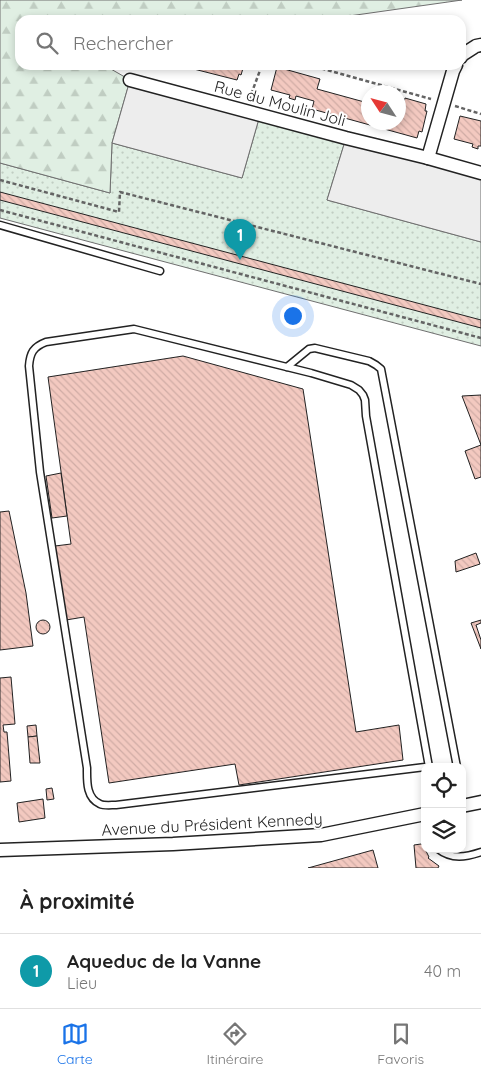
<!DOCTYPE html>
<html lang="fr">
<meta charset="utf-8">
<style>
:root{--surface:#fff;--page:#f6f6f6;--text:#222;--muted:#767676;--line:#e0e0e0;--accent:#1a73e8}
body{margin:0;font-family:Quicksand,sans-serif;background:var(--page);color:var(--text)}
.controls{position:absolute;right:15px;bottom:15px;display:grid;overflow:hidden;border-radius:10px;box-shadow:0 2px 8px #0003}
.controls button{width:45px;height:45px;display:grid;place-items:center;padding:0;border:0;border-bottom:1px solid var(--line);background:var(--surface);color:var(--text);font:25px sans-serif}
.compass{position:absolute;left:361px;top:85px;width:45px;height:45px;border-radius:50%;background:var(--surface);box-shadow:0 2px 8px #0003;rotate:306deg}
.you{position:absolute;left:292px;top:315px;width:18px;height:18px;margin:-12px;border:4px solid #fff;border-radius:50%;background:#1a73e8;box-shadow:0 0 0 8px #1a73e833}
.badge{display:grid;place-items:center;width:32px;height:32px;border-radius:50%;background:var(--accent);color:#fff;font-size:16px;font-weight:700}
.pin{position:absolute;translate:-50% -41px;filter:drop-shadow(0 1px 2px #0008)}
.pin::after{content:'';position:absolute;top:26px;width:18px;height:15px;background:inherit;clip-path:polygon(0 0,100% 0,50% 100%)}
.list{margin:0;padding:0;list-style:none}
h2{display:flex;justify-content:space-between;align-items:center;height:65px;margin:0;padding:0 20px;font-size:21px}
h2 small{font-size:16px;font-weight:400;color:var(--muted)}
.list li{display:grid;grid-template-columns:32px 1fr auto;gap:15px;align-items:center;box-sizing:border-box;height:75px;padding:0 20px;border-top:1px solid var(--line)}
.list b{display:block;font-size:19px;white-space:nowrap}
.list p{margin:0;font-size:16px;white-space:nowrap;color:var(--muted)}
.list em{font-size:16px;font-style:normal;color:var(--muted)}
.icon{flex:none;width:28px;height:28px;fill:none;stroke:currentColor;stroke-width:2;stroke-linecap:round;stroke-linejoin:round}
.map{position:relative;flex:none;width:481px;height:868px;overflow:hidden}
.search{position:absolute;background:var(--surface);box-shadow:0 2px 8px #0003;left:15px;right:15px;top:15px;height:55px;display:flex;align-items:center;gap:12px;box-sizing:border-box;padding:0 18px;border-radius:15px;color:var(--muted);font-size:19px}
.sheet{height:140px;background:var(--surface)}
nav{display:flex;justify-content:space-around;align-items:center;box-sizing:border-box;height:70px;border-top:1px solid var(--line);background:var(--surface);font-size:14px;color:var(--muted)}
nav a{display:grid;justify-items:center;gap:2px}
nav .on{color:var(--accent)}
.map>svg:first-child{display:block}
.grass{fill:url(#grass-dots);stroke:#6f6f6f}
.forest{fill:url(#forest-firs);stroke:#6f6f6f}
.parking{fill:#ededed;stroke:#6f6f6f}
.building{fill:url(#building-back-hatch);stroke:#222}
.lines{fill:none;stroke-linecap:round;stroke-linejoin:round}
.service-casing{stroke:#222;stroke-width:9}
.minor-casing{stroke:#222;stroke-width:15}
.path{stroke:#646464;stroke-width:2.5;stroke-dasharray:4 2.5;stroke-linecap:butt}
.service{stroke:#fff;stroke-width:6}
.minor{stroke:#fff;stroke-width:12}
.labels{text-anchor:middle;stroke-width:4;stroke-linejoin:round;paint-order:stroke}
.street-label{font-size:16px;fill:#222;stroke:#fff}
</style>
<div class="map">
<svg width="481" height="868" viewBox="0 0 481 868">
<defs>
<pattern id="grass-dots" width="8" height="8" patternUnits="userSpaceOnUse" patternTransform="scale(1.25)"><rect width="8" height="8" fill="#e0efe3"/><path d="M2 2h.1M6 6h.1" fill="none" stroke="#c0cdc2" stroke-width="1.8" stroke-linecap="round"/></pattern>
<pattern id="forest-firs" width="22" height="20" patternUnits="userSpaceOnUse" patternTransform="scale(1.25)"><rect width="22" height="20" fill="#e0efe3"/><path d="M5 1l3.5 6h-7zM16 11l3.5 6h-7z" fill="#c0cdc2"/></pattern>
<pattern id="building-back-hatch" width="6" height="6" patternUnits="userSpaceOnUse" patternTransform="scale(1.25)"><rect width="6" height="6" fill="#f3c9c0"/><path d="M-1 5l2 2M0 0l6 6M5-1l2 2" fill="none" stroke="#d0aca5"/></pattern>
</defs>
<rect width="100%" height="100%" fill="#fff"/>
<polygon class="grass" points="260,115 346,138 327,200 481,242 481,346 0,218 0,163 110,193 112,143 242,178"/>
<polygon class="forest" points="0,0 462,0 349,16 347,20 117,20 88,16 87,20 20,20 20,65 104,65 130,80 112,143 110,193 0,163"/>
<g class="parking">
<polygon points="130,80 260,115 242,178 112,143"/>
<polygon points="346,138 481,173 481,242 327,200"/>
</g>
<g class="building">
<polygon points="178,65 244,65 241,75 239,74 237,80"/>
<polygon points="277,67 320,79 317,89 368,103 368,122 398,122 398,111 402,112 405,98 426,104 425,111 427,111 422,132 419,131 417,138 312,109 314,101 296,96 295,100 289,98 290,95 271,90"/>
<polygon points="460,116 481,121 481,146 478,146 478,149 472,147 473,144 454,139"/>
<polygon points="0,192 481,320 481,328 0,200"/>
<polygon points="183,356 303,389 356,732 399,725 403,760 239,785 235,764 109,783 84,617 66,620 55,546 71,544 48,377"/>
<polygon points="481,395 481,477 475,479 465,451 481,445 462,396"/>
<polygon points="61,473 67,516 52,518 46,476"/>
<polygon points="9,511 26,593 33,646 0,650 0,512"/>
<polygon points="476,553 480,564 456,572 455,561"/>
<circle cx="43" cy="627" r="7"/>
<polygon points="481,620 481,623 476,625 481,640 481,649 471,623"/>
<polygon points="11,677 15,724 3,725 4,732 7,732 11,781 0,782 0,678"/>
<polygon points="36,725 37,736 28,737 27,726"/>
<polygon points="37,736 40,763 30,763 28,737"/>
<polygon points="52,788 54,799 47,800 46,789"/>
<polygon points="43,799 45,818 19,822 17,803"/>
<polygon points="421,844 423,845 429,857 428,858 439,866 438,868 416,868 414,845"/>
<polygon points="373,850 378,868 308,868"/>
</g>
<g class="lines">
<defs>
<g id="service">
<polyline points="0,225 160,271"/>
<polyline points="287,367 309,349 315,348 369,361 376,365 381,369 457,767"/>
<path d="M425,767l-309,38c-5,0 -12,1 -16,-1 -14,-6 -13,-23 -13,-36l-47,-296 -11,-106c1,-13 4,-19 17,-24l88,-13 177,44 40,12 8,5 4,5 2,5 1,16 63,351"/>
<path d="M438,849c14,11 28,8 43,3"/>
</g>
<g id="minor">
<polyline points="461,57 462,55 476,46 481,45"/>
<polyline points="130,80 346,138 428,158 481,173"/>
<polyline points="428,158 453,71 456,65"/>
<polyline points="462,806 481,802"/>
<polyline points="0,850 173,844 321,835 425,814"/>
</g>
</defs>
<use href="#service" class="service-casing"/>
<use href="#minor" class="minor-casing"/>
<g class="path">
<polyline points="309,65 431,99"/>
<polyline points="249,100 262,65"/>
<polyline points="455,106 481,114"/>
<polyline points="0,180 119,212 120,192 481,284"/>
<polyline points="0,210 481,338"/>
</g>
<use href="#service" class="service"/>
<use href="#minor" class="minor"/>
</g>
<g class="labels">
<g class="street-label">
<text transform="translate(280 103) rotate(15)" y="6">Rue du Moulin Joli</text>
<text transform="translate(212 824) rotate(-3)" y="6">Avenue du Président Kennedy</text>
</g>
</g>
</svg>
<div class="controls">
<button><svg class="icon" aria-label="locate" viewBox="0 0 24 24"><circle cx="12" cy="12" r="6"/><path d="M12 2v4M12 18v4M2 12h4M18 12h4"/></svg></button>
<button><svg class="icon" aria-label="layers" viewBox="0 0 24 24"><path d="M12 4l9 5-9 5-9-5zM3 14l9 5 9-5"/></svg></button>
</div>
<svg class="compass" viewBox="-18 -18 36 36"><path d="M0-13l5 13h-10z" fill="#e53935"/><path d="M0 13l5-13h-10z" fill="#767676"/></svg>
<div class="you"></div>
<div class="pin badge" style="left:240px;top:260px;background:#0f9aa8">1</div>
<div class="search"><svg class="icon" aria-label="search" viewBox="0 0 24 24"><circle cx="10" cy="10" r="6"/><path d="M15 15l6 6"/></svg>Rechercher</div>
</div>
<section class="sheet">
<h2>À proximité<small></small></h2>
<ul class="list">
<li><span class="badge" style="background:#0f9aa8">1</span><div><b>Aqueduc de la Vanne</b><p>Lieu</p></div><em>40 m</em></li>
</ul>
</section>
<nav>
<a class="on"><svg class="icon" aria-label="map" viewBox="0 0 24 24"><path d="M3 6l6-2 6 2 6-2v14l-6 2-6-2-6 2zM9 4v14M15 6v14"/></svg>Carte</a>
<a><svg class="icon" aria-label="directions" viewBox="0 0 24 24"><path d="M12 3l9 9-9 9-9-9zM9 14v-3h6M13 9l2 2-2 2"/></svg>Itinéraire</a>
<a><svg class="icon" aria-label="saved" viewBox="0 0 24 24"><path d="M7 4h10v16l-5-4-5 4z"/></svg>Favoris</a>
</nav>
